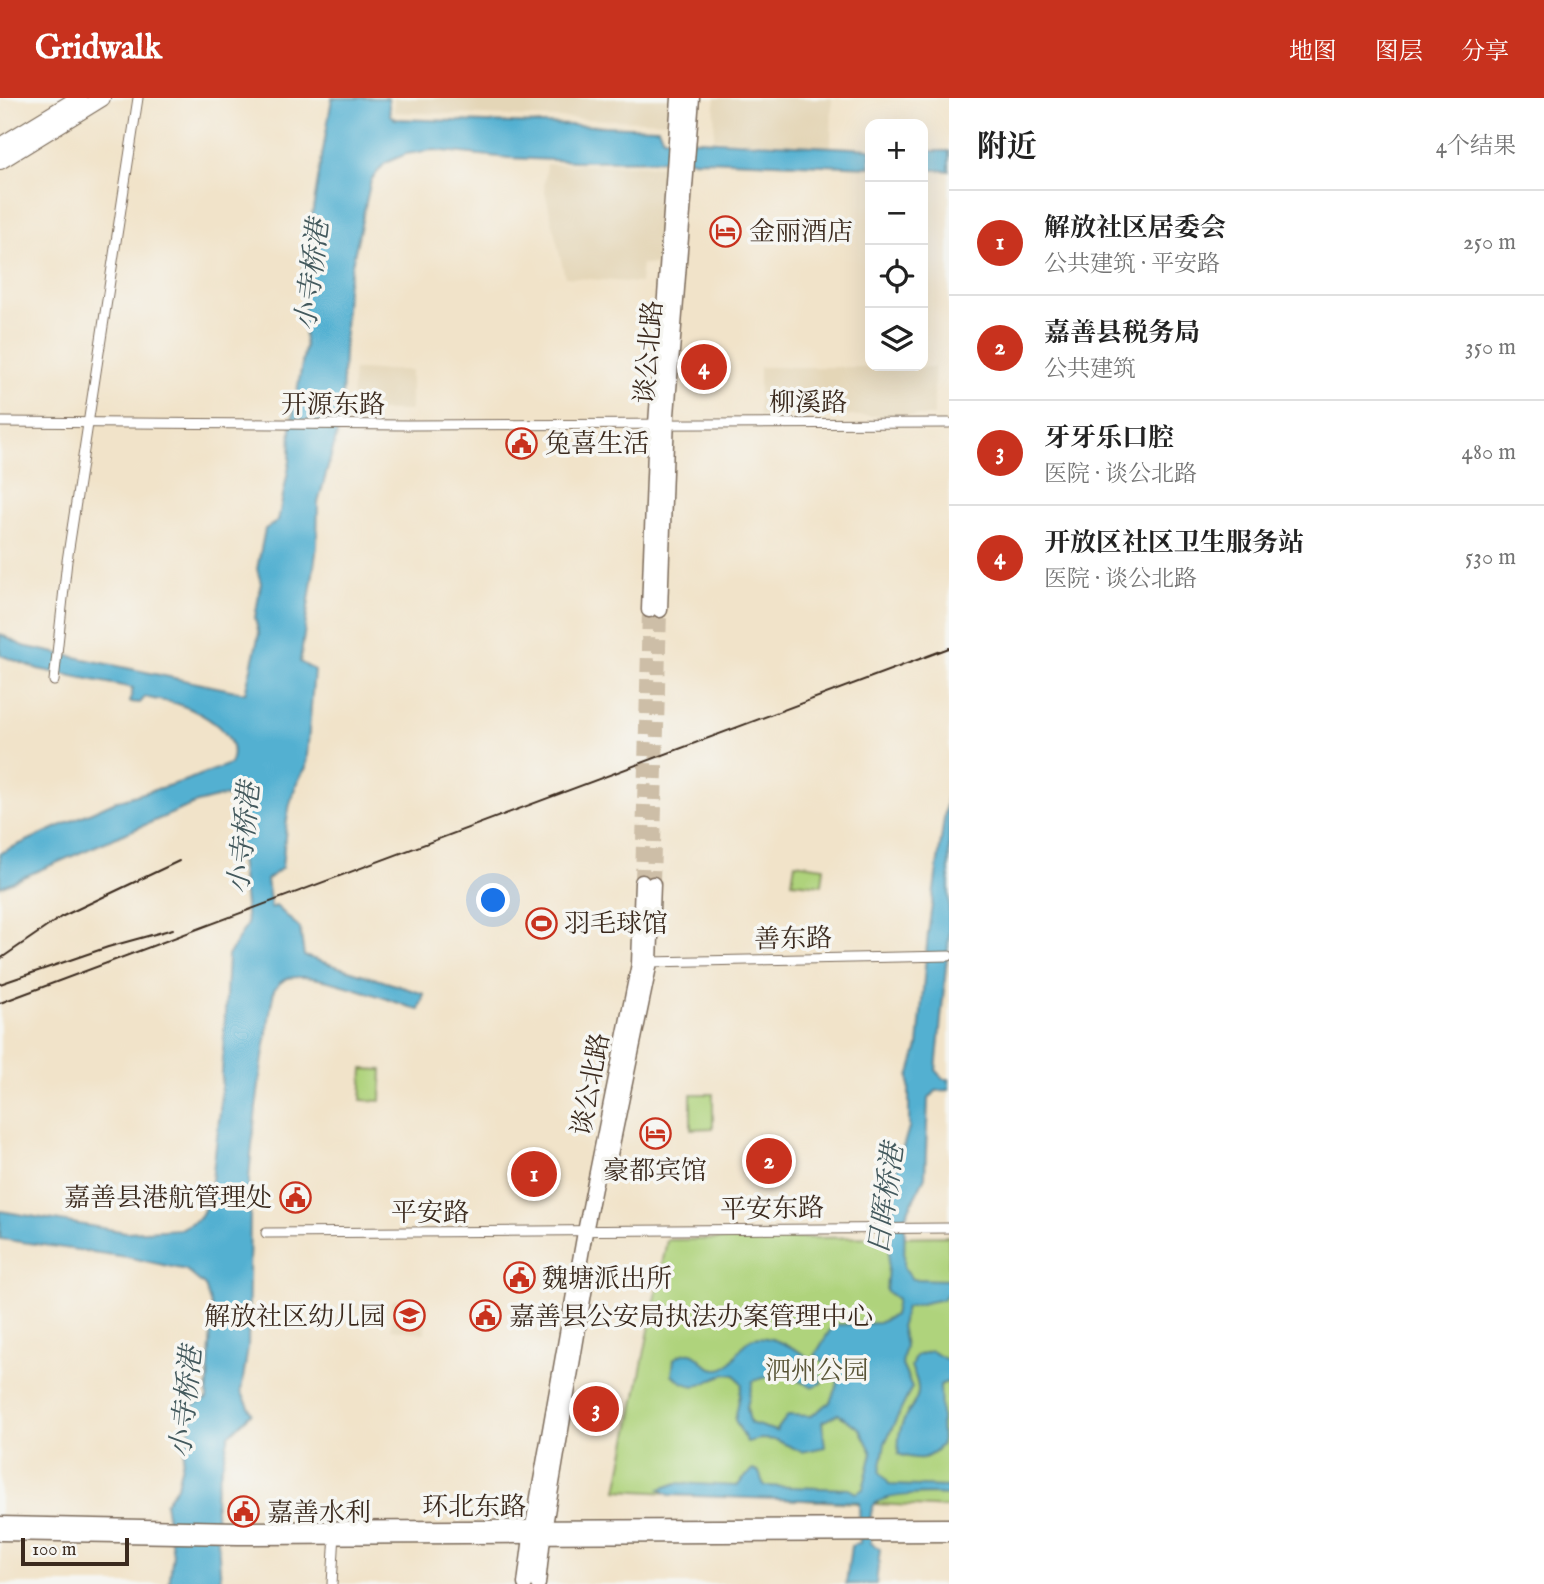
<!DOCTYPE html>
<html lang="zh">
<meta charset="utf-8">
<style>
:root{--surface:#fff;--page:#f2f2f2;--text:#222;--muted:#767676;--line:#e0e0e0;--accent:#c8321e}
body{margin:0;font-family:"IM FELL English","Noto Serif SC",serif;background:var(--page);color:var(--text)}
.controls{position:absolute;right:21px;top:21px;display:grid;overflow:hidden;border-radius:14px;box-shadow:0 7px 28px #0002}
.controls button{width:63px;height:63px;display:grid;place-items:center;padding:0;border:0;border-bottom:2px solid var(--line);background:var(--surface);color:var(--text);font:35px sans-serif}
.scale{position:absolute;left:21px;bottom:18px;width:108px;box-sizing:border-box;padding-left:7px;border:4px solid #3b2a1e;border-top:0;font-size:19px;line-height:24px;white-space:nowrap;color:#3b2a1e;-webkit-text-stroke:5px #f6f6f2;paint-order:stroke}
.you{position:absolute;left:494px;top:803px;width:24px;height:24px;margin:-18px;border:5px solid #fff;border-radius:50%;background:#1a73e8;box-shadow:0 0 0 10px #1a73e833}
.badge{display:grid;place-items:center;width:46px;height:46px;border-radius:50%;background:var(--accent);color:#fff;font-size:23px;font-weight:700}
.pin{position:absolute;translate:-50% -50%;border:4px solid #fff;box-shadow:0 2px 7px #0006}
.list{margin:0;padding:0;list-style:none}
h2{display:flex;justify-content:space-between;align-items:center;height:91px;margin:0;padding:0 28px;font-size:30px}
h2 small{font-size:23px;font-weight:400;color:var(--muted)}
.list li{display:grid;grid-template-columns:46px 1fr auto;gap:21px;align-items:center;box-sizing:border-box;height:105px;padding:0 28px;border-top:2px solid var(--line)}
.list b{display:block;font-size:26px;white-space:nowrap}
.list p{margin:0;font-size:23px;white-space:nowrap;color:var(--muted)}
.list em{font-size:23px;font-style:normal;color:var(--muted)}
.icon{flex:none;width:38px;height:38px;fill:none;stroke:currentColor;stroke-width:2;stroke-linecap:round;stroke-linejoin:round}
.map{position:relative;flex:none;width:949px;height:1486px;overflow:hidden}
header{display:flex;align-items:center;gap:42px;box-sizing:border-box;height:98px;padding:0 35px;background:var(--accent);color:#fff}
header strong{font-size:33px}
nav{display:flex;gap:38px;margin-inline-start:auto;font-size:24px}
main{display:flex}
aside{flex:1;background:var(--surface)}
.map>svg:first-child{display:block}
.built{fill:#e4d6b7}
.green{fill:#afd37c;stroke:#757e4d;stroke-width:2}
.water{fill:#53b0d1;stroke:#476d78;stroke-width:2}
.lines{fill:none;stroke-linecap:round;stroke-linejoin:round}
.primary-tunnel{stroke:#cdbea7;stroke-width:14;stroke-dasharray:14 7;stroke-linecap:butt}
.street-casing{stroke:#7b6b5a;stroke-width:11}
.secondary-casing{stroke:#7b6b5a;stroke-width:15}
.primary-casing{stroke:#7b6b5a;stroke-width:17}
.highway-casing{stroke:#7b6b5a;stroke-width:18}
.street{stroke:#fff;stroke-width:9}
.secondary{stroke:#fff;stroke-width:12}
.primary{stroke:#fff;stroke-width:14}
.highway{stroke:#fff;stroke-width:16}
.rail{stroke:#3b2a1e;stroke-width:2}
.labels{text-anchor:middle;stroke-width:7;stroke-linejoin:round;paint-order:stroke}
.poi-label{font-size:26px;fill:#3b2a1e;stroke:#f6f6f2;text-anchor:start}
.street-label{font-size:26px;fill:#3b2a1e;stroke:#f6f6f2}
.park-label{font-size:26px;fill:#585436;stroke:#f6f6f2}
.water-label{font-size:28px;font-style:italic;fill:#43595d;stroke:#f6f6f2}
</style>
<header>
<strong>Gridwalk</strong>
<nav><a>地图</a><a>图层</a><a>分享</a></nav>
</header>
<main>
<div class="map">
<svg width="949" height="1486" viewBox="0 0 949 1486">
<rect width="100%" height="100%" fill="#f6f6f2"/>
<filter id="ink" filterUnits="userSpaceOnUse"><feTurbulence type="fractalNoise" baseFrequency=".0143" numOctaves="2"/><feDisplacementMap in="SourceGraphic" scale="14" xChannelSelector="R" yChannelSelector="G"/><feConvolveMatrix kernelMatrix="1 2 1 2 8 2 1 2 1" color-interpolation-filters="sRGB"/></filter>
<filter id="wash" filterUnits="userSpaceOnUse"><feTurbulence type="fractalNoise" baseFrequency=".00686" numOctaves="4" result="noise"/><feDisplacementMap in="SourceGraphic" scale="28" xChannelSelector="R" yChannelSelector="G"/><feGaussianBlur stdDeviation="1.57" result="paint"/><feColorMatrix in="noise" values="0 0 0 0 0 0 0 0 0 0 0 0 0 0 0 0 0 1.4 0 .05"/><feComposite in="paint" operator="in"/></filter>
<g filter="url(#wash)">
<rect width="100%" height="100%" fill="#f1e3c9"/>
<g class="built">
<polygon points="394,0 673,0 672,24 394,14"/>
<polygon points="715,0 832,0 831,48 714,40"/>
<polygon points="547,66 666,68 661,167 642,166 640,185 565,179 544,89"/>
<rect x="759" y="269" width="175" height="49"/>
<polygon points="353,272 411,272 411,313 352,313"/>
<polygon points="393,1202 428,1205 425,1235 391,1231"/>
</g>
<g class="green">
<polygon points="795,765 824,769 822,787 792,784"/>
<polygon points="363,971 382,972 381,1003 361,1002"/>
<polygon points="691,996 713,996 713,1030 691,1031"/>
<polygon points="949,1138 949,1410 617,1392 667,1142"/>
</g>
<g class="water">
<path d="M332,0h56l2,17 5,4 263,9 5,10 207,11v18l-166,-7 -128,1 -67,-3 -76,-8 -27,4 -21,9 -14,17 -24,107 -6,133 -23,83 -1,43 -17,116 14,8 -8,98c-21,28 -20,66 -24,100l-15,12 4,28 5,-2 24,22 4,28 120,38 -5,16c-29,-9 -107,-41 -133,-31 -5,2 -9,7 -12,11 -13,73 -23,145 -27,219l3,2 -2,137 -7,43 11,22 -23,22 -14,61 6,88h-52l4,-30 -8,-51 12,-17 18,-82 12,-5 5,-90 -7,-23 -19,-16 -59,-13 -127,-18v-28l126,21 54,-3 20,-11 10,-21 10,-86 8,-155 19,-32 -9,-85 9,-9 -10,-30 -13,-4 -30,8 -194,83v-34l116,-52 68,-20 46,-17c14,-30 -30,-52 -52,-60 -11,-3 -23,-4 -33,-7l-5,6 -10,-1 3,-14 -95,-19 -38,-14v-21l23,12 222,47 14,-59 -4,-16 6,-35 -4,-14 8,-40 13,-8 12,-60 1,-35 14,-79 -2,-79z"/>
<polygon points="923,53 949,53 949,73 923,71"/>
<path d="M949,685v153l-13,135 7,8h6v11l-13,1 -8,9 -3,77 -20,40 -1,51 8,11 37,1v12l-6,7 -37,8 -5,18 4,21 -3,19 10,22 -27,56 -5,29 10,13 59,2v8c-15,-1 -66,-2 -75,10 -6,8 -3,29 -3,38l9,6 -4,35h-30l5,-38 9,-3 -1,-41 -190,-7 -9,-6 17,-6 60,3 15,-16 7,2 5,14 85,3 7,4 7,-4 9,-36 -12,-24 -22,-15 -16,8 3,25 -23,5 -26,-12 -16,-1 -13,3 -12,-22 7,-36 -7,-9c-26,-6 -30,27 -63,0l2,-16c25,-18 24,9 43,10 16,1 21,-22 32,-29 16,-10 60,13 68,27 3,5 3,12 5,16l-10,4 -31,-14 -28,8 -6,26 3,16 26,8 12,-16 23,1 19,-14 8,-20 -7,-15 -16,-12 18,-30 46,-2 15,-8 3,-16 -11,-8 7,-87 -10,-5 1,-9 8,-5 17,-58v-50l9,-31 10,-113z"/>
<path d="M931,1253l18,10v20l-9,4 2,59c-14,17 -23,17 -44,10 1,-8 0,-16 2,-23 8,-31 29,-28 11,-64l4,-11z"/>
</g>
</g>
<g filter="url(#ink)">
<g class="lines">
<g class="primary-tunnel">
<polyline points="642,784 649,512"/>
<polyline points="653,786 660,512"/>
</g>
<defs>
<g id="street">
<polyline points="0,324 408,327 949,325"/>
<polyline points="54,583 67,463 138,0"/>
<polyline points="648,864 949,858"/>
<polyline points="266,1135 949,1130"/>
<polyline points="332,1486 335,1435"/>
</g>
<g id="secondary">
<polyline points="0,1425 237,1430 949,1427"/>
<polyline points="0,1436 238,1440 949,1437"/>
</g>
<g id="primary">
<polyline points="649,512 656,326 679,0"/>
<polyline points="660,512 667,317 692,0"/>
<polyline points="607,1071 650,864 653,786"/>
<polyline points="525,1486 531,1439 585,1134 639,866 642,784"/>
<polyline points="538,1486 543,1439 586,1183"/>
</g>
<g id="highway">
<polyline points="0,48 79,0"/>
<polyline points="0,63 102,0"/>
</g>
</defs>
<use href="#street" class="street-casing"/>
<use href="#secondary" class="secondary-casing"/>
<use href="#primary" class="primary-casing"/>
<use href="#highway" class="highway-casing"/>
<use href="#street" class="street"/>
<use href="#secondary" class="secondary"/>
<use href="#primary" class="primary"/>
<use href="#highway" class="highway"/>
<g class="rail">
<polyline points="0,861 61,819 179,763"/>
<polyline points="0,886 108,849 173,831"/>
<polyline points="0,905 949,550"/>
</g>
</g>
</g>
<defs>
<symbol id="hotel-ring" viewBox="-11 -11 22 22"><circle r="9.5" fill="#f6f6f2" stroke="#c8321e" stroke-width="1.5"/><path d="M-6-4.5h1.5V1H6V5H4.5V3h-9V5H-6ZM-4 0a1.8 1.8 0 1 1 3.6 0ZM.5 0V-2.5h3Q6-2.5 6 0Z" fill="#c8321e"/></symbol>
<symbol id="civic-ring" viewBox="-11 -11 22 22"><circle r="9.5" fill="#f6f6f2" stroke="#c8321e" stroke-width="1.5"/><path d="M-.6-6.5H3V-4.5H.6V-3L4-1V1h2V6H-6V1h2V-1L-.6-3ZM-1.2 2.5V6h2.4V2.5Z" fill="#c8321e"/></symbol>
<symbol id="stadium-ring" viewBox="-11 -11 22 22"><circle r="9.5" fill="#f6f6f2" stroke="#c8321e" stroke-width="1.5"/><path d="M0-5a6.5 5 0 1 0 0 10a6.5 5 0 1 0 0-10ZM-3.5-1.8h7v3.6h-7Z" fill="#c8321e"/></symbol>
<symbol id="school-ring" viewBox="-11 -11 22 22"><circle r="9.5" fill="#f6f6f2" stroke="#c8321e" stroke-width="1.5"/><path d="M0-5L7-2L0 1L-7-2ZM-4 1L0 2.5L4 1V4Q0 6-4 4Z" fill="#c8321e"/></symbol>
</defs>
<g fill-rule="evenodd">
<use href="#hotel-ring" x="708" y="116" width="35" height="35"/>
<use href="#civic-ring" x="504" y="328" width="35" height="35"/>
<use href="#stadium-ring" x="524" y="808" width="35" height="35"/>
<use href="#hotel-ring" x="638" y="1018" width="35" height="35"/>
<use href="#civic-ring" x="278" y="1082" width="35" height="35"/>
<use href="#civic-ring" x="502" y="1162" width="35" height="35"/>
<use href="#school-ring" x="392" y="1200" width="35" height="35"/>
<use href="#civic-ring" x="468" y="1200" width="35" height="35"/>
<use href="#civic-ring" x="226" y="1396" width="35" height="35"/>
</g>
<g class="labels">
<g class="poi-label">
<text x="749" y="142">金丽酒店</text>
<text x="545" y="354">兔喜生活</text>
<text x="564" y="834">羽毛球馆</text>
<text x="655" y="1081" text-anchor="middle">豪都宾馆</text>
<text x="272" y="1108" text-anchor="end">嘉善县港航管理处</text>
<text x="542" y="1189">魏塘派出所</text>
<text x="386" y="1227" text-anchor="end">解放社区幼儿园</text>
<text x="509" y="1227">嘉善县公安局执法办案管理中心</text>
<text x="267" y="1423">嘉善水利</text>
</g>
<g class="street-label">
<text transform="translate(648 254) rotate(-85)" y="9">谈公北路</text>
<text x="808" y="313">柳溪路</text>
<text x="333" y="315">开源东路</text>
<text transform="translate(793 840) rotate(-1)" y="9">善东路</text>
<text transform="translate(590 986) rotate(-79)" y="9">谈公北路</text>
<text transform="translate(772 1110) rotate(-1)" y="9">平安东路</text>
<text x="430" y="1123">平安路</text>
<text x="474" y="1417">环北东路</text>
</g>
<g class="park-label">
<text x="817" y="1281">泗州公园</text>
</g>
<g class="water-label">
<text transform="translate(311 177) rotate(-83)" y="10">小寺桥港</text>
<text transform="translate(243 740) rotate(-84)" y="10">小寺桥港</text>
<text transform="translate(885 1101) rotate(-82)" y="10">日晖桥港</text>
<text transform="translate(185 1304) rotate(-84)" y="10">小寺桥港</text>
</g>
</g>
</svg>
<div class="controls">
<button>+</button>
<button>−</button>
<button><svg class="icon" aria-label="locate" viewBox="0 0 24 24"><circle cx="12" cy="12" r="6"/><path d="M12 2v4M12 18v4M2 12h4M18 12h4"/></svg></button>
<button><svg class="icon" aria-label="layers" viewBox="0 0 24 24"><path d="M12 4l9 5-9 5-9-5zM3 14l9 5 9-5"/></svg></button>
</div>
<div class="scale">100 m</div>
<div class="you"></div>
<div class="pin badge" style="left:534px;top:1076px">1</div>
<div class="pin badge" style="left:769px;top:1063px">2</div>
<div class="pin badge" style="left:596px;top:1311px">3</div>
<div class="pin badge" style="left:704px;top:269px">4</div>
</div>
<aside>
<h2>附近<small>4个结果</small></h2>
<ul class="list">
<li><span class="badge">1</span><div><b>解放社区居委会</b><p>公共建筑 · 平安路</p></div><em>250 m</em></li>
<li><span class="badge">2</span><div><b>嘉善县税务局</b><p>公共建筑</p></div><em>350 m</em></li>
<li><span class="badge">3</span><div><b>牙牙乐口腔</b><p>医院 · 谈公北路</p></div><em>480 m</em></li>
<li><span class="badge">4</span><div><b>开放区社区卫生服务站</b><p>医院 · 谈公北路</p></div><em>530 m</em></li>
</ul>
</aside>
</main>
